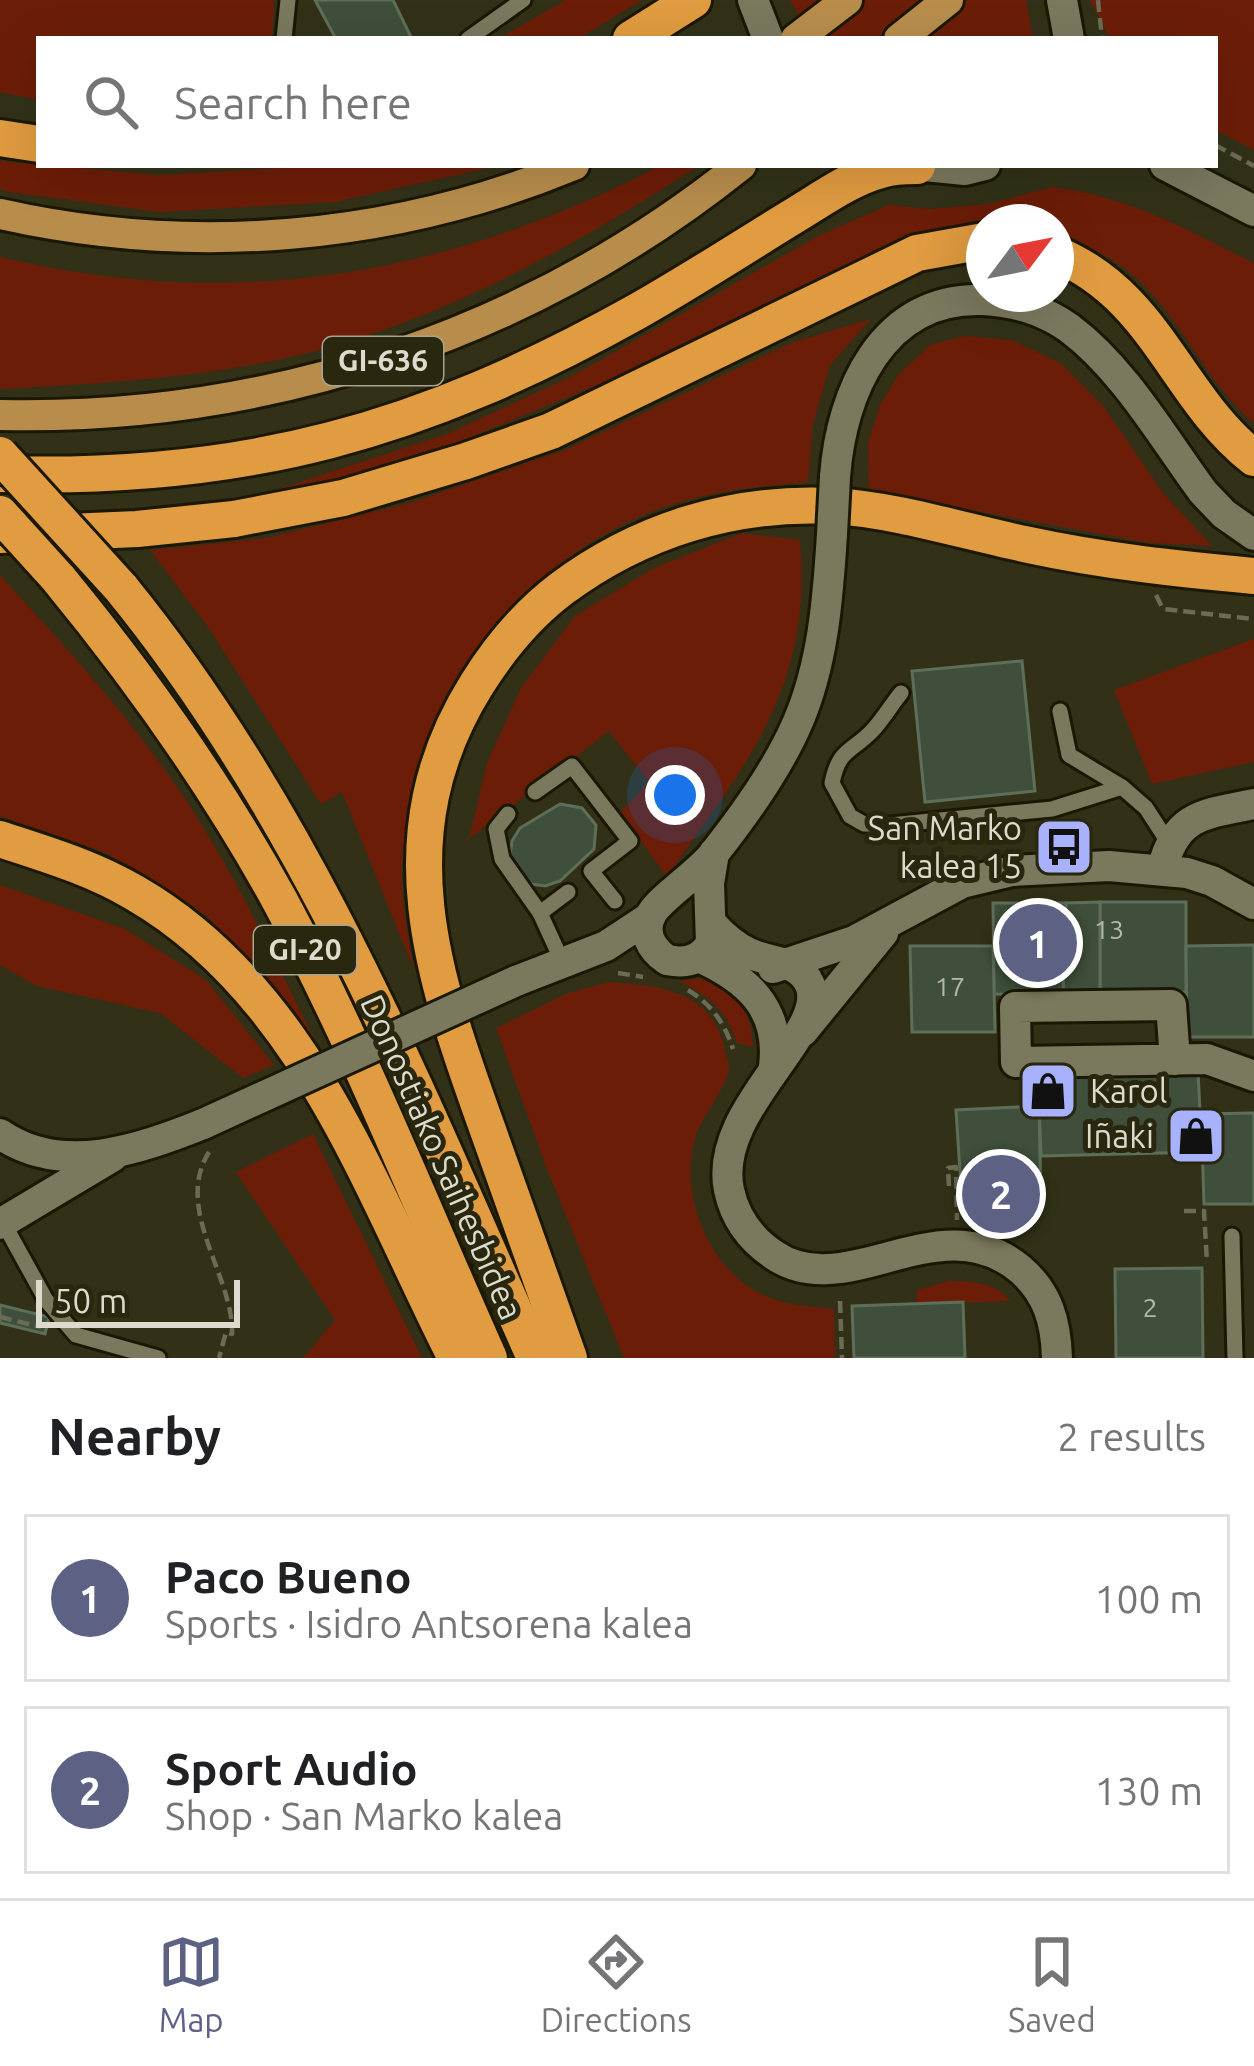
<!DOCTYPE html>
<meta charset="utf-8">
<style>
:root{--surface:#fff;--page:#f2f2f2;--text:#202124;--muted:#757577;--line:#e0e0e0;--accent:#5d6285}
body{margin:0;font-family:Ubuntu,sans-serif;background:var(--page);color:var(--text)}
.compass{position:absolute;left:966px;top:204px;width:108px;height:108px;border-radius:50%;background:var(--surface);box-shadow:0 12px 48px #0002;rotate:58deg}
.scale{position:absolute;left:36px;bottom:30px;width:204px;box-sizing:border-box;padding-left:12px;border:6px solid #dcdbcd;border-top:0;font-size:33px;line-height:42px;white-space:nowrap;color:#dcdbcd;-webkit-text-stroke:9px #29270e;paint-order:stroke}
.you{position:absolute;left:675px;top:795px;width:42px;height:42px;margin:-30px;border:9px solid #fff;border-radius:50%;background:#1a73e8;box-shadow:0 0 0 18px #1a73e833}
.badge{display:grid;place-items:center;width:78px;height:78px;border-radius:50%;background:var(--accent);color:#fff;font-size:39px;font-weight:700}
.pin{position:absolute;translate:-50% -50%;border:6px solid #fff;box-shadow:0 3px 12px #0006}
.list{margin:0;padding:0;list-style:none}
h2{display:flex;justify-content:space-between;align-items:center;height:156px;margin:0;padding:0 48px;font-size:51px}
h2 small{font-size:39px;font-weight:400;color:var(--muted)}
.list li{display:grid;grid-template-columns:78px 1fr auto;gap:36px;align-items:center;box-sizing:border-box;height:168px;margin:0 24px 24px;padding:0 24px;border:3px solid var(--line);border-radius:0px}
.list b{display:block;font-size:45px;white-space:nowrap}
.list p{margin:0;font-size:39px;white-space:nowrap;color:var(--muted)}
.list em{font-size:39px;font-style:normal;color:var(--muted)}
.icon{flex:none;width:66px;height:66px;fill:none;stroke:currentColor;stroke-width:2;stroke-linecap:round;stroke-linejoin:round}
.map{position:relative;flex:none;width:1254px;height:1358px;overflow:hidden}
.search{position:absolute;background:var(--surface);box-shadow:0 12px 48px #0002;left:36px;right:36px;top:36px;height:132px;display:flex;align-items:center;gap:30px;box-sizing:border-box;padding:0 42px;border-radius:0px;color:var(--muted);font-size:45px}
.sheet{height:540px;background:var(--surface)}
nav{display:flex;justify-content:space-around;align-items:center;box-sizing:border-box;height:168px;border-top:3px solid var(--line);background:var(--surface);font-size:33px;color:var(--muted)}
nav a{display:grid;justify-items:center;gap:6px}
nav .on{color:var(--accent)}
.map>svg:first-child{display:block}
.green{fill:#6c1d07}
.building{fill:#3f4f3b;stroke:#5e6f59;stroke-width:3}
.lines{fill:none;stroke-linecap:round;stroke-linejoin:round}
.service-casing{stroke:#1a1802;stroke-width:21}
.minor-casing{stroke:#1a1802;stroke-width:36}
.tertiary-casing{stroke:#1a1802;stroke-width:36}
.primary-casing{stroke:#1a1802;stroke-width:36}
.motorway-casing{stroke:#1a1802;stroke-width:42}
.path{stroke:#6c6b56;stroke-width:4.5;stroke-dasharray:12 6;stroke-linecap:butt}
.service{stroke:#7a785d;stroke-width:15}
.minor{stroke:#7a785d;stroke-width:30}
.tertiary{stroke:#7a785d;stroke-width:30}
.primary{stroke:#b88d4c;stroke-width:30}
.motorway{stroke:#e19b40;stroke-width:36}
.minor-bridge-casing{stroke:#1a1802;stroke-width:36;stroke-linecap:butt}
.tertiary-bridge-casing{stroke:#1a1802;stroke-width:36;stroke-linecap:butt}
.motorway-bridge-casing{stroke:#1a1802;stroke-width:42;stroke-linecap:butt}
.minor-bridge{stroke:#7a785d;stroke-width:30}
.tertiary-bridge{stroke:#7a785d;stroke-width:30}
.motorway-bridge{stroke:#e19b40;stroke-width:36}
.labels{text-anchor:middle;stroke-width:10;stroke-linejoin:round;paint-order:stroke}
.number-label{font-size:27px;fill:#b5b8a8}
.shield{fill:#29270e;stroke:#a6a594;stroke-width:3}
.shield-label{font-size:30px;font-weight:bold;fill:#dcdbcd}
.poi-label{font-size:33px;fill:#dcdbcd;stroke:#29270e;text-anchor:end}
.street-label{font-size:33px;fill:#dcdbcd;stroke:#29270e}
</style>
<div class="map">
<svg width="1254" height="1358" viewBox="0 0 1254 1358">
<rect width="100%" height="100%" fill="#323118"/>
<g class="green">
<polygon points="0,0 274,0 272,39 39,39 39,100 0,92"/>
<polygon points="566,0 642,0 578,39 498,39"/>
<polygon points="790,0 1026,0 1033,39 811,39"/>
<polygon points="1090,0 1254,0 1254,150 1215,130 1215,39 1110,39"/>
<polygon points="0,161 158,175 336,165 503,165 335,202 160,212 9,192 0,189"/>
<path d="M661,165h39c-114,74 -235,143 -366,181 -108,31 -223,37 -334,43v-132c234,56 449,19 661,-92z"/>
<path d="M1052,187c77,9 133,42 202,76v160c-61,-52 -79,-132 -156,-171 -13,-8 -27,-16 -42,-20v-10h-72l-51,8 -253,121 -250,103 -100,28 -79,16 196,-64 127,-59 244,-139 71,-31 41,4 58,-5z"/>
<path d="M871,319l-41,46 -17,59 -5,58c-48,4 -97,9 -143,25 -152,52 -255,205 -263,361 -2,32 7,68 11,100l-71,-176 -21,12 -113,-177 -58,-77 117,-12 142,-35 156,-53 228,-108z"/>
<polygon points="964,336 1012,340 1062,364 1104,407 1163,493 1212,546 1149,543 869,491 868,443 880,405 898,375 930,345"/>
<path d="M742,533l58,7c13,148 -54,223 -133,337l-47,-65 29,-30 -40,-51 -140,108 18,-76 34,-75 54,-72 79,-48z"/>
<path d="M0,575c62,68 125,136 177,212 56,81 97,172 141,259l-110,-129 -102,-64 -106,-37z"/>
<polygon points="1254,639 1254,762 1152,784 1114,690"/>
<polygon points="0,885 125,929 206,980 274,1065 243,1078 160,1013 37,986 0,965"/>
<path d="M704,978l18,2c21,22 29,37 31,67l-16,-4c-11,-34 -27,-46 -58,-62z"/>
<path d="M609,982c53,4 104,9 116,68 1,6 4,12 4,19 -2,17 -26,47 -33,66 -19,60 14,140 74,163 19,7 44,9 64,11l1,49h-211l-77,-189 -51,-141 72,-35z"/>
<polygon points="313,1134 422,1358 303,1358 335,1320 236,1172"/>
<path d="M949,1281c22,0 47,1 61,20l-94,3 1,-14z"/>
</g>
<g class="building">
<polygon points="315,0 393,0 412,39 336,39"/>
<polygon points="1022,661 1035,791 925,802 912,671"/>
<polygon points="560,804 582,808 596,825 594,849 560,881 545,886 524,883 509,864 512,841 520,828"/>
<polygon points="1100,902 1186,902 1186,992 1100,995"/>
<polygon points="1100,902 1100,995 1063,996 1066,903"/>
<polygon points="993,903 1066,903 1063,996 994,994"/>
<polygon points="1254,945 1254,1037 1187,1037 1186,946"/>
<polygon points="910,946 993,946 995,1032 912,1032"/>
<polygon points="1198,1071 1202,1152 1041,1156 1038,1076"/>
<polygon points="1039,1106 1041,1200 962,1203 956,1110"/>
<polygon points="1254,1113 1254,1204 1204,1204 1201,1114"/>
<polygon points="1202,1268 1203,1358 1116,1358 1115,1269"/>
<polygon points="963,1302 965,1358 854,1358 852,1306"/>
<polygon points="0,1305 49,1317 45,1334 0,1323"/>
</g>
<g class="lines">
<defs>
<g id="service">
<polyline points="284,39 288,0"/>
<polyline points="468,39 523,0"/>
<path d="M901,693c-10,12 -19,28 -30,39 -21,21 -32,17 -39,51l18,33 14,8 26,1 162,-16 70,-22 24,21 22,34"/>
<polyline points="1060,711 1069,755 1122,787"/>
<polyline points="535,792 572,766 630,841 591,871 615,901"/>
<polyline points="508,814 496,829 502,859 540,913 556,948"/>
<polyline points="540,913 568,892"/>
<polyline points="3,1222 46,1300 76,1335 158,1358"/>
<polyline points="1232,1236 1235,1358"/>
</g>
<g id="minor">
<path d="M1162,870c13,-55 41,-56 92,-66"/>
<polyline points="773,968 854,941 962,883 1012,871 1109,866 1187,873 1212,881 1254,904"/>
<polyline points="516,981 606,946 650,917"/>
<polyline points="803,1031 883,933"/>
<polyline points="1175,1060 1171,1005 1015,1007 1016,1062 1207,1059 1254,1076"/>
<path d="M0,1134c62,43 140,15 203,-10"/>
<polyline points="0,1224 112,1157"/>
</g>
<g id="tertiary">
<polyline points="753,0 768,39"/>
<polyline points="1062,0 1069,39"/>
<polyline points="915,165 965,170 985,165"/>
<polyline points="1165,165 1254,211"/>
<path d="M835,477c6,-84 47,-181 148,-177 32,2 59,9 86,28 55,41 94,110 134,164l21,22 30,21"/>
<path d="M714,853l-5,30 2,60c-10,17 -25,21 -44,17 -16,-11 -26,-28 -15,-47 8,-14 45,-39 60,-57 31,-39 65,-86 85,-132 26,-59 31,-126 35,-190"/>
<path d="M713,925c10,11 21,21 36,28 22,11 50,6 61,32 20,48 -98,124 -81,205 6,28 21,49 45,65 73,50 165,-53 246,14 28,24 36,53 37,89"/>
<path d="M699,957c49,22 82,52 75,109"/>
</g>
<g id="primary">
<polyline points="796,39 847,0"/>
<polyline points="899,39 948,0"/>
<path d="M0,214c191,43 393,26 574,-49"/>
<path d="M0,415c270,6 530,-81 741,-250"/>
</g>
<g id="motorway">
<polyline points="631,39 693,0"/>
<polyline points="0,138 39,144"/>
<path d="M1056,254c101,42 120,143 198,204"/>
<path d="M0,474c245,7 423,-43 636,-162 53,-30 104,-63 156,-95 27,-16 58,-39 89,-47 11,-4 24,-4 36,-4"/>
<polyline points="0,535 137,529 234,519 343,498 466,461 551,431 917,253 984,241"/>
<path d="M58,578c83,101 159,208 222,323 79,147 141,305 209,457"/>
<path d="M121,588c187,230 295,502 414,770"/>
<path d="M0,839c46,15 93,29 135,54 171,99 236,298 321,465"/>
<path d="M569,1358c-26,-74 -53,-148 -79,-222 -56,-156 -109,-299 -13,-452 22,-35 51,-70 84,-95 79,-59 173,-88 272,-83 66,4 132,26 196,39 74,16 150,24 225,31"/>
</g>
</defs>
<use href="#service" class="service-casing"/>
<use href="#minor" class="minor-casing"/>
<use href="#tertiary" class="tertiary-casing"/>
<use href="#primary" class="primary-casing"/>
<use href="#motorway" class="motorway-casing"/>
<g class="path">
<polyline points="1098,0 1102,39"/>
<polyline points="1215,145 1254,166"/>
<polyline points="1156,595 1163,609 1254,619"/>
<polyline points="618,973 643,977"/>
<path d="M688,990c24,15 36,32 45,59"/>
<path d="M209,1152c-36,58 25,124 23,182l-6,-2 -7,26"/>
<polyline points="949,1186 948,1168 956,1167 957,1220"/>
<polyline points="1184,1211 1204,1211 1207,1263"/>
<polyline points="840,1301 842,1358"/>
<polyline points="0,1317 41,1327"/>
</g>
<use href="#service" class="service"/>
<use href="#minor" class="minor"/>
<use href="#tertiary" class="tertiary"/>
<use href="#primary" class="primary"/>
<use href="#motorway" class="motorway"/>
<defs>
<polyline id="minor-bridge" points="203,1124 516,981"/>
<polyline id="tertiary-bridge" points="832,534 835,477"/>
<g id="motorway-bridge">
<polyline points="0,455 121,588"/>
<polyline points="0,514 58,578"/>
</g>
</defs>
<use href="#minor-bridge" class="minor-bridge-casing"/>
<use href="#tertiary-bridge" class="tertiary-bridge-casing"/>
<use href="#motorway-bridge" class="motorway-bridge-casing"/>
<use href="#minor-bridge" class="minor-bridge"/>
<use href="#tertiary-bridge" class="tertiary-bridge"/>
<use href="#motorway-bridge" class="motorway-bridge"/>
</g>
<defs>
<symbol id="bus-square" viewBox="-11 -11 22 22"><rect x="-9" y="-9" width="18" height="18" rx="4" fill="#a7b1fc" stroke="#29270e"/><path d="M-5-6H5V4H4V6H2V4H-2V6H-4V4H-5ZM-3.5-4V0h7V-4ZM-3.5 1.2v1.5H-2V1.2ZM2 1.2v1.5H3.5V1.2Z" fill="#111"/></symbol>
<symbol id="shop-square" viewBox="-11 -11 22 22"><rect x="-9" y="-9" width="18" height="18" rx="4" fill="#a7b1fc" stroke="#29270e"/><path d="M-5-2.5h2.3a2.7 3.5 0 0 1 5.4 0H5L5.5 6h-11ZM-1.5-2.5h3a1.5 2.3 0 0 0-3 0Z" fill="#111"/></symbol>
</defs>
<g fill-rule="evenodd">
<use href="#bus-square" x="1031" y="814" width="66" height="66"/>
<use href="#shop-square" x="1015" y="1058" width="66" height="66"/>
<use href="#shop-square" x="1163" y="1103" width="66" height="66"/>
</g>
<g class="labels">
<g class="number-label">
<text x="1109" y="939">13</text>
<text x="950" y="996">17</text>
<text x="1150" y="1317">2</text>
</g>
<g class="shield">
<rect x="323" y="337" width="120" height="48" rx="9"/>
<rect x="254" y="926" width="102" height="48" rx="9"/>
</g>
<g class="shield-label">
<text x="383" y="371">GI-636</text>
<text x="305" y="960">GI-20</text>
</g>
<g class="poi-label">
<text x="1022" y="840">San Marko<tspan x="1022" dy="38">kalea 15</tspan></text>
<text x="1090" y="1103" text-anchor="start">Karol</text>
<text x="1154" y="1148">Iñaki</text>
</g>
<g class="street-label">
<text transform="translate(442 1157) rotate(66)" y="12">Donostiako Saihesbidea</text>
</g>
</g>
</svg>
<svg class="compass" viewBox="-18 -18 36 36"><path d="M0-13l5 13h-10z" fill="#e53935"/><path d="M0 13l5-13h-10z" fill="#757577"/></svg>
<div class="scale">50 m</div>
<div class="you"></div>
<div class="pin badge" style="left:1038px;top:943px">1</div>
<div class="pin badge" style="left:1001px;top:1194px">2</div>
<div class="search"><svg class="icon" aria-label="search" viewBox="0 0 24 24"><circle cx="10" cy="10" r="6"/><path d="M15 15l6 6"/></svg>Search here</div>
</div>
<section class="sheet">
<h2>Nearby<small>2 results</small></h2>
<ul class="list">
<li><span class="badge">1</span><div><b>Paco Bueno</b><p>Sports · Isidro Antsorena kalea</p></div><em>100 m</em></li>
<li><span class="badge">2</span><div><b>Sport Audio</b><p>Shop · San Marko kalea</p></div><em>130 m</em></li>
</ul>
</section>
<nav>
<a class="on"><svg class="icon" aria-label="map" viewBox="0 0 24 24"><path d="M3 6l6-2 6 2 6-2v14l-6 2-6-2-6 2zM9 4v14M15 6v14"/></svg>Map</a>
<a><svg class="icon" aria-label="directions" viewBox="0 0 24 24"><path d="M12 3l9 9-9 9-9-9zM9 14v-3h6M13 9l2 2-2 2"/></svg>Directions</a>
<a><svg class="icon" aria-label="saved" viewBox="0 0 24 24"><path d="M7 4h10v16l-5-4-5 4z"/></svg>Saved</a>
</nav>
